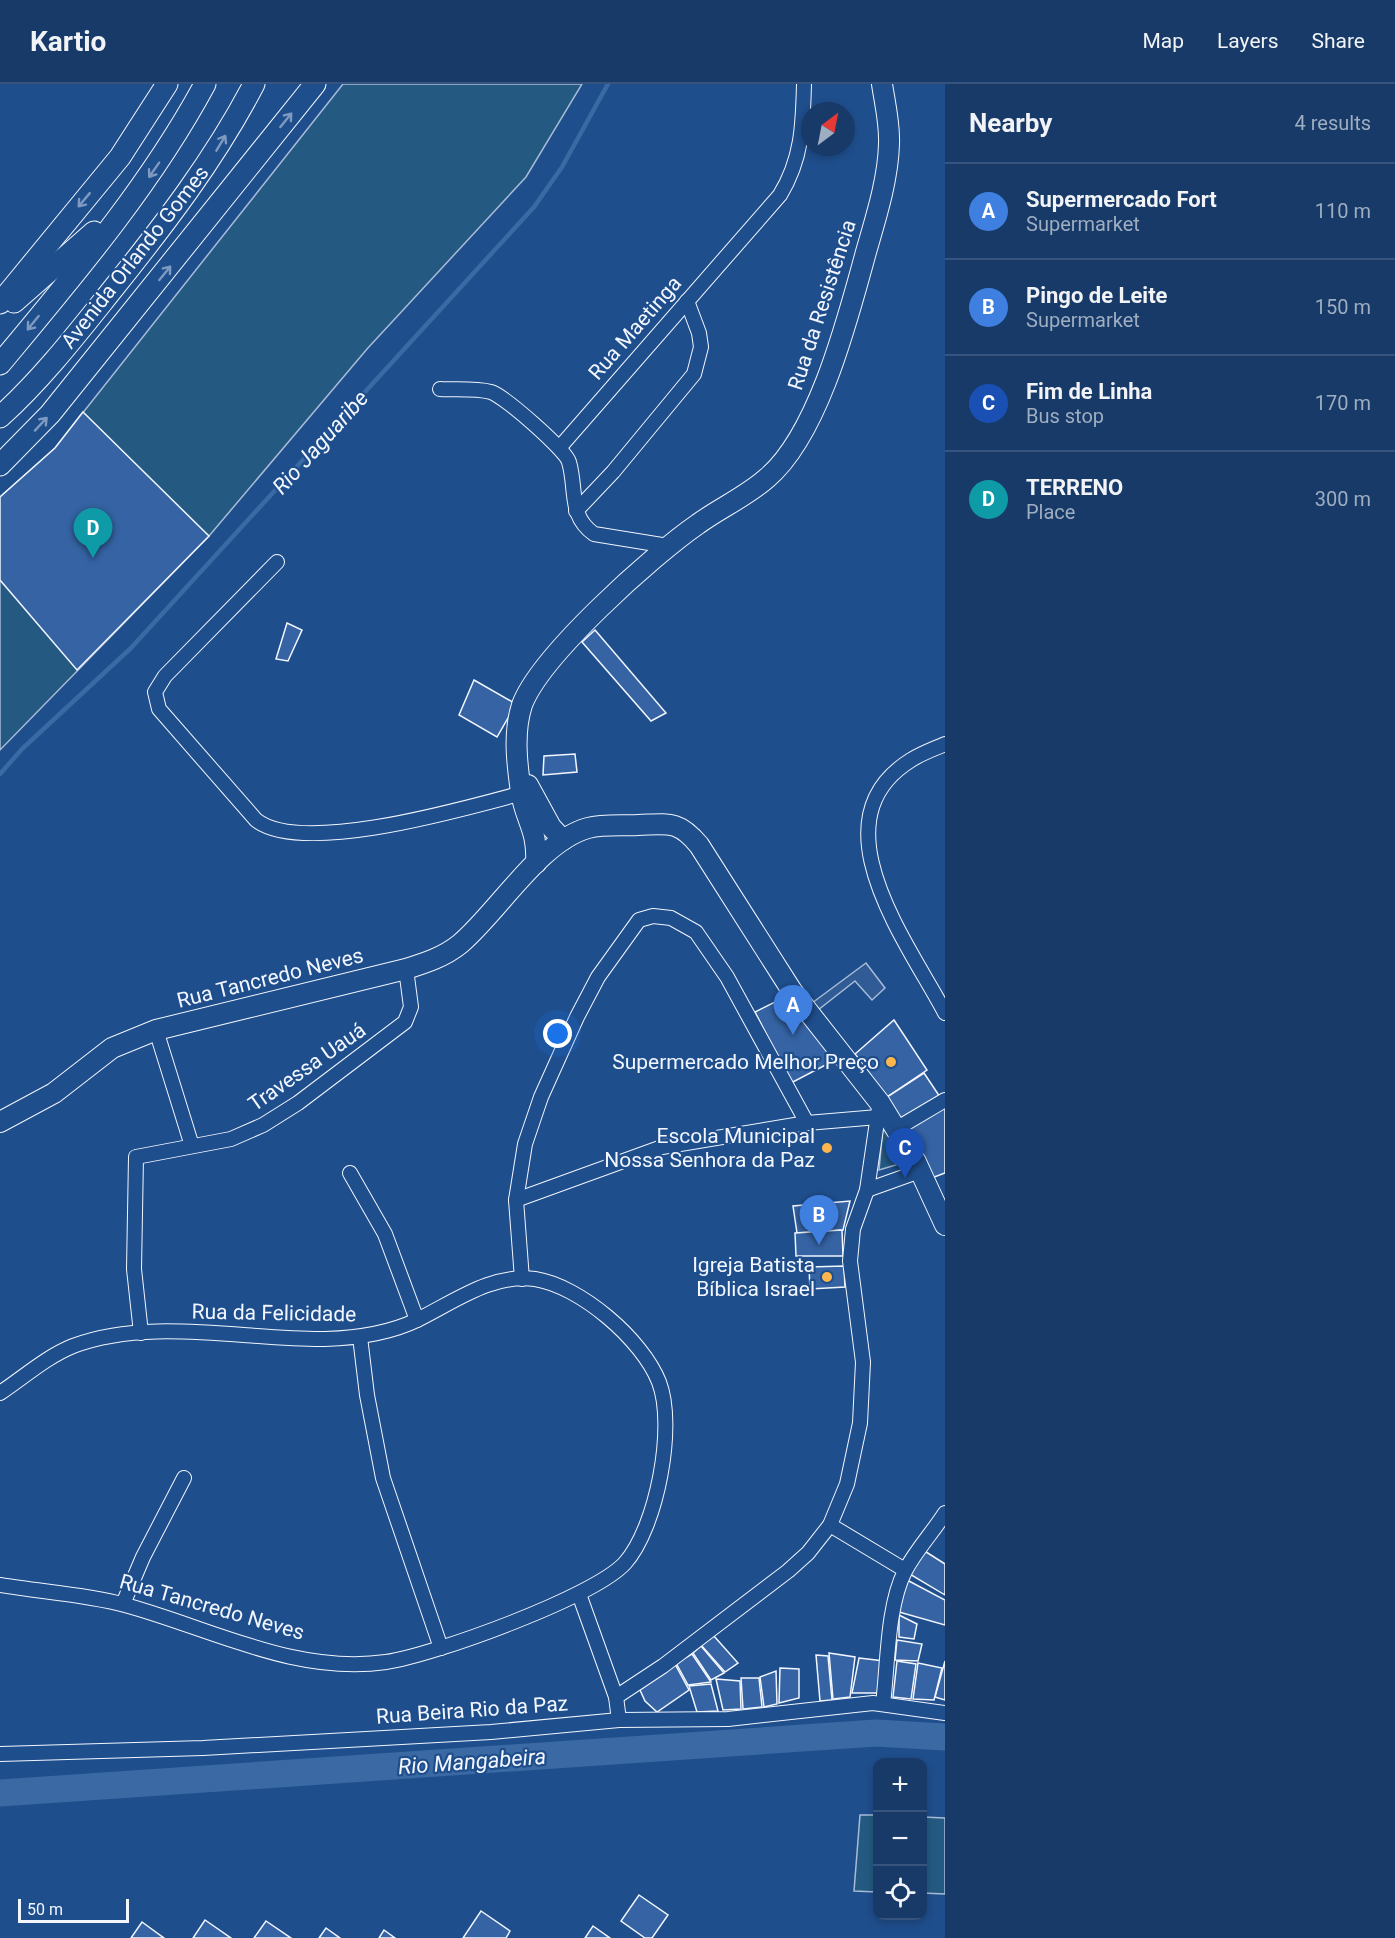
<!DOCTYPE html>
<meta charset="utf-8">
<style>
:root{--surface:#173a69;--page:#20416f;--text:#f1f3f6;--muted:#9eadc0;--line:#36547d;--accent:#ffb74d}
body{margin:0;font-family:Roboto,sans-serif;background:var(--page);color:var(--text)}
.controls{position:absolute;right:18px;bottom:18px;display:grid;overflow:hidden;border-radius:12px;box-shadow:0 3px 9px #0003}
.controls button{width:54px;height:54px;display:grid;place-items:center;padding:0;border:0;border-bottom:2px solid var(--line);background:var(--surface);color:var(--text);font:30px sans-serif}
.compass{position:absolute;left:801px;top:18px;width:54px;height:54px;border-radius:50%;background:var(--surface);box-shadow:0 3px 9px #0003;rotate:32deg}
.scale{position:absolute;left:18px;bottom:15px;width:111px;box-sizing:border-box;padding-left:6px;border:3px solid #f2f6ff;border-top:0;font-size:16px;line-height:21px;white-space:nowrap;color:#f2f6ff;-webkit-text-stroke:4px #1f4e8c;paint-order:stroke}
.you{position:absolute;left:558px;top:950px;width:21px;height:21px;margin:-15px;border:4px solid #fff;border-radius:50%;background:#1a73e8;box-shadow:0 0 0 9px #1a73e833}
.badge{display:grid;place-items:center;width:39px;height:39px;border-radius:50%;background:var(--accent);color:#fff;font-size:20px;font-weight:700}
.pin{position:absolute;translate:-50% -50px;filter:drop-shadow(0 2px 3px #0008)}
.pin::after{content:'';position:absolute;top:32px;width:21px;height:18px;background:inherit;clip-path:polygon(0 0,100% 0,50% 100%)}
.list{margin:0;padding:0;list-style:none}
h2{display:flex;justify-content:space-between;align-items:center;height:78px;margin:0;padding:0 24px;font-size:26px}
h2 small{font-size:20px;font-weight:400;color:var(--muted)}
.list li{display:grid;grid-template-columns:39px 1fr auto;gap:18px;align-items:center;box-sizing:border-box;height:96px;padding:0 24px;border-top:2px solid var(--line)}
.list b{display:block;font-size:22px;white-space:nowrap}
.list p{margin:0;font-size:20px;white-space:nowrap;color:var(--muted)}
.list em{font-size:20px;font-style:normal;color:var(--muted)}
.icon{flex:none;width:33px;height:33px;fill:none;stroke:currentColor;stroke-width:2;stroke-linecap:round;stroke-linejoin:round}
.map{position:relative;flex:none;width:945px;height:1854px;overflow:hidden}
header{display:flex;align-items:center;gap:36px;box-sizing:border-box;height:84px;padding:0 30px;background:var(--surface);border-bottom:2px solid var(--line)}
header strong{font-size:28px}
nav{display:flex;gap:33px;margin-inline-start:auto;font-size:21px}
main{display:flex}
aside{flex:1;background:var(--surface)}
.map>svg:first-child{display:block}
.green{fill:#245a82;stroke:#a8bbd7;stroke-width:1.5}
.parking{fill:#305b95;stroke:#a8bbd7;stroke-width:1.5}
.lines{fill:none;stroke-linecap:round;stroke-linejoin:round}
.stream{stroke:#3b69a3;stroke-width:4.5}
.river{stroke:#3b69a3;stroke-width:27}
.building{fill:#3563a3;stroke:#f2f6ff;stroke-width:1.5}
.street-casing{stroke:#f2f6ff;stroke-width:16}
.secondary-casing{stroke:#f2f6ff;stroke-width:22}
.primary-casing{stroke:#f2f6ff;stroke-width:23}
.street{stroke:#1f4e8c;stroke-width:14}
.secondary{stroke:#1f4e8c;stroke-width:20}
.primary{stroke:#1f4e8c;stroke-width:21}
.oneway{stroke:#7e9ac0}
.poi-dot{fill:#ffb74d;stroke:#1f4e8c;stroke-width:2}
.labels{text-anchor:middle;stroke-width:4.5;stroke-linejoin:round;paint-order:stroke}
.street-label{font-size:21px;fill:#f2f6ff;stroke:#1f4e8c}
.poi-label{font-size:21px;fill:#f2f6ff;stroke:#1f4e8c;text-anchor:end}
.water-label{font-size:22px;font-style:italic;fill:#f2f6ff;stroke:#1f4e8c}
</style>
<header>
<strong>Kartio</strong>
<nav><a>Map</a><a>Layers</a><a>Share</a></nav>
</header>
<main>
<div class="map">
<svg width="945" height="1854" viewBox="0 0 945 1854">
<rect width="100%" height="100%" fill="#1f4e8c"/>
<g class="green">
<polygon points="343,0 582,0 526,93 367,265 209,452 0,666 0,413 55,364"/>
<polygon points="884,1032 909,1077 879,1086"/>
<polygon points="860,1731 877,1731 877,1808 854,1807"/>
<polygon points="923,1733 945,1734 945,1810 923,1809"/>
</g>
<polygon class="parking" points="866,879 885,904 872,916 855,897 818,926 812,919"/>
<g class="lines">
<polyline class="stream" points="0,690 22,665 131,564 534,123 562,83 608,0"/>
<polyline class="river" points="0,1709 876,1649 945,1653"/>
</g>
<g class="building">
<polygon points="83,328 209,452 77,586 0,496 0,413 55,364"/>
<polygon points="287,539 302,546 288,577 276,575"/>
<polygon points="595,546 666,629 651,637 582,558"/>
<polygon points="474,596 516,620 497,653 459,631"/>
<polygon points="575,670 577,688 543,691 544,672"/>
<polygon points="785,913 839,974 791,999 755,928"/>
<polygon points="894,936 927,986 887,1013 855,970"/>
<polygon points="924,989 940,1013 900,1035 887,1013"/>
<polygon points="945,1023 945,1089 929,1095 903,1042"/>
<polygon points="850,1117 843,1146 797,1149 793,1122"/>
<polygon points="842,1146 843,1172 796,1172 795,1149"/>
<polygon points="844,1182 845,1203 810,1205 809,1183"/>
<polygon points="923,1466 945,1480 945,1511 908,1489"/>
<polygon points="907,1496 945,1516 945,1541 899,1528"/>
<polygon points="899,1531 917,1540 914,1555 899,1553"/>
<polygon points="713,1551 738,1579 725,1588 701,1561"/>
<polygon points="897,1556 922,1560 918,1577 895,1576"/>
<polygon points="701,1562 724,1589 711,1596 693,1569"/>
<polygon points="829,1569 855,1573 850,1613 833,1615"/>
<polygon points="692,1570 711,1598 688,1601 676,1579"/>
<polygon points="816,1571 828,1572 832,1616 820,1617"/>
<polygon points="859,1574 884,1577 881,1609 852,1609"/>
<polygon points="897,1577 916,1580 911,1615 893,1613"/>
<polygon points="945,1577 945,1616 935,1613"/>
<polygon points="918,1579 942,1584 934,1616 913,1615"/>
<polygon points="675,1580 689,1606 657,1628 645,1617 640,1606"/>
<polygon points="780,1584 799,1585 799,1614 779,1619"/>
<polygon points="776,1587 777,1620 764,1623 760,1593"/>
<polygon points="741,1594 759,1594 762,1623 743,1625"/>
<polygon points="716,1595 740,1597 741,1625 723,1626"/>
<polygon points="711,1600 718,1627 697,1628 689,1602"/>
<polygon points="639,1811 668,1831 652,1854 645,1854 621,1837"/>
<polygon points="481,1827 510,1847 506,1854 463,1854"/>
<polygon points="205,1836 231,1854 193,1854"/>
<polygon points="266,1837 291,1854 254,1854"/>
<polygon points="142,1838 164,1854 131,1854"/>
<polygon points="593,1842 610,1854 585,1854"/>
<polygon points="326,1844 340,1854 319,1854"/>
<polygon points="384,1846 395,1854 379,1854"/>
</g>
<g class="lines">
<defs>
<g id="street">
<path d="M440,305c16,1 35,-1 51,3 13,4 75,58 78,70 8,27 -1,54 25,72l74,12"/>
<path d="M560,363l220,-252c22,-36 23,-70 24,-111"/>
<polyline points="576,427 613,388 694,290 701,263 699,249 687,217"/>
<path d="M277,478l-112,114 -10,16 4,17 97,111c47,37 217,-14 274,-29"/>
<path d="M945,660c-11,5 -23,9 -34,16 -98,61 -2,184 34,253"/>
<polyline points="156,946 192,1062"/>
<polyline points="879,1024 867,1106 920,1087"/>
<polyline points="896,1045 945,1016"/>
<polyline points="350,1089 385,1150 417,1236"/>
<polyline points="516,1116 662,1063 807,1039 878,1033"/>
<polyline points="522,1195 516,1116 525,1060 541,1013 577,933 598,893 639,836 653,832 671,834 696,848 727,893 807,1039"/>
<polyline points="141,1249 134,1185 136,1073 231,1055 263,1041 298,1019 405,938 411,923 406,885"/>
<polyline points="360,1253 367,1311 383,1394 441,1564"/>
<path d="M0,1309c24,-16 46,-36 73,-47 76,-29 172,-6 252,-7 32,-1 63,-5 92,-19 37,-18 75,-47 118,-41 45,7 107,60 124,103 17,44 -2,145 -34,181 -31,34 -191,92 -239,99 -91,13 -176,-34 -261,-57 -41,-11 -84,-13 -125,-20"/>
<polyline points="830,1441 905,1486"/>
<polyline points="579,1510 616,1613 619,1636"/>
<polyline points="123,1520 143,1473 184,1394"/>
<polyline points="616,1613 663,1582 788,1487 808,1469 830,1441 847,1400 860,1339 863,1278 850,1177 853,1145 867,1106"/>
<path d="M883,1620c5,-40 4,-98 22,-133 11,-21 28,-39 40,-58"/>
<polyline points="0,1670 203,1664 491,1648 619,1636 728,1635 873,1619 945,1629"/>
</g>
<g id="secondary">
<polyline points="528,701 551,743 563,756"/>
<path d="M536,779c2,-34 -11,-43 -15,-71 -4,-28 -8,-59 1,-87 18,-49 131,-150 176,-181 22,-16 49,-28 69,-46 52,-44 81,-161 99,-226 10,-35 22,-72 23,-108 1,-20 -4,-40 -7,-60"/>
<path d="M0,1038l54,-29 58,-45 44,-18 250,-61c19,-6 38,-12 54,-25 38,-32 80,-103 128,-116 15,-4 34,-2 50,-3 31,-1 40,-5 61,20l93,146 88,112 36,59 29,63"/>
</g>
<g id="primary">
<polyline points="14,218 94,148"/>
<polyline points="0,219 120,73 167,0"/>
<path d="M0,280c74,-89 150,-178 205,-280"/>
<path d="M0,333c42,-38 76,-82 112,-127 52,-65 103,-131 142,-206"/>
<polyline points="0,381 50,330 315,0"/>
</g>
</defs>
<use href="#street" class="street-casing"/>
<use href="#secondary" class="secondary-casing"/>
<use href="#primary" class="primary-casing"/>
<use href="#street" class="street"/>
<use href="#secondary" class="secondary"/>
<use href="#primary" class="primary"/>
</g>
<defs><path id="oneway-shaft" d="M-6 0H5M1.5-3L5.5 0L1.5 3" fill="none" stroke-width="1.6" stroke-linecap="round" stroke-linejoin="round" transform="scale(1.5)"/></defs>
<g class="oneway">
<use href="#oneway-shaft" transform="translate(286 36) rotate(-51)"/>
<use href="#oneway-shaft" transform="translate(221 59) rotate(-59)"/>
<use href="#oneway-shaft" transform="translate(154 86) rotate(125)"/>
<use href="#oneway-shaft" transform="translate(84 116) rotate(130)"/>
<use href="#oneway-shaft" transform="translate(165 189) rotate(-51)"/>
<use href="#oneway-shaft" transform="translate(33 239) rotate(129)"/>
<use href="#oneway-shaft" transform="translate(41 340) rotate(-47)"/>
</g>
<g class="poi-dot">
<circle cx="891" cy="978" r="6"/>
<circle cx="827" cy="1064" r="6"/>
<circle cx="827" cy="1193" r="6"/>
</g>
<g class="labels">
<g class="street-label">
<text transform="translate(135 173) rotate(-52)" y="7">Avenida Orlando Gomes</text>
<text transform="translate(822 221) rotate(-72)" y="7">Rua da Resistência</text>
<text transform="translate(635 244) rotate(-49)" y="7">Rua Maetinga</text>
<text transform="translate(270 894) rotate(-14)" y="7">Rua Tancredo Neves</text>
<text transform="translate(307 983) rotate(-35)" y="7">Travessa Uauá</text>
<text transform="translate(274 1229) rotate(1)" y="7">Rua da Felicidade</text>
<text transform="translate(212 1523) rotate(16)" y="7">Rua Tancredo Neves</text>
<text transform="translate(472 1626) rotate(-4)" y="7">Rua Beira Rio da Paz</text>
</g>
<g class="poi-label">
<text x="879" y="985">Supermercado Melhor Preço</text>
<text x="815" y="1059">Escola Municipal<tspan x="815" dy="24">Nossa Senhora da Paz</tspan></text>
<text x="815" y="1188">Igreja Batista<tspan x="815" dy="24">Bíblica Israel</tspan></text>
</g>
<g class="water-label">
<text transform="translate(320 358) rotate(-48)" y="8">Rio Jaguaribe</text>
<text transform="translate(472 1677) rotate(-4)" y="8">Rio Mangabeira</text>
</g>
</g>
</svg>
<div class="controls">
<button>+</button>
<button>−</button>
<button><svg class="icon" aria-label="locate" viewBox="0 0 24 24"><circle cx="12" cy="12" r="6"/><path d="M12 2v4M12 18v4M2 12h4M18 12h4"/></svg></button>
</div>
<svg class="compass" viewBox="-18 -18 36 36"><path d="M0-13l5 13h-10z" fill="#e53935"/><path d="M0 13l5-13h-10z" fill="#9eadc0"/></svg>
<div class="scale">50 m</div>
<div class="you"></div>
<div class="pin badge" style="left:793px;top:951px;background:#3f7fe0">A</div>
<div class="pin badge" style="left:819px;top:1161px;background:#3f7fe0">B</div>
<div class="pin badge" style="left:905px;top:1094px;background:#1a4fb4">C</div>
<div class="pin badge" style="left:93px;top:474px;background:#0f9aa8">D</div>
</div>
<aside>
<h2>Nearby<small>4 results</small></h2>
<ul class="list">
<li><span class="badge" style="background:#3f7fe0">A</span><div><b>Supermercado Fort</b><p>Supermarket</p></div><em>110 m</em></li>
<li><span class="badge" style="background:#3f7fe0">B</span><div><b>Pingo de Leite</b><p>Supermarket</p></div><em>150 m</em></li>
<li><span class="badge" style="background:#1a4fb4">C</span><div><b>Fim de Linha</b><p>Bus stop</p></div><em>170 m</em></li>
<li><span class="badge" style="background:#0f9aa8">D</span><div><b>TERRENO</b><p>Place</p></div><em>300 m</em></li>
</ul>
</aside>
</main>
